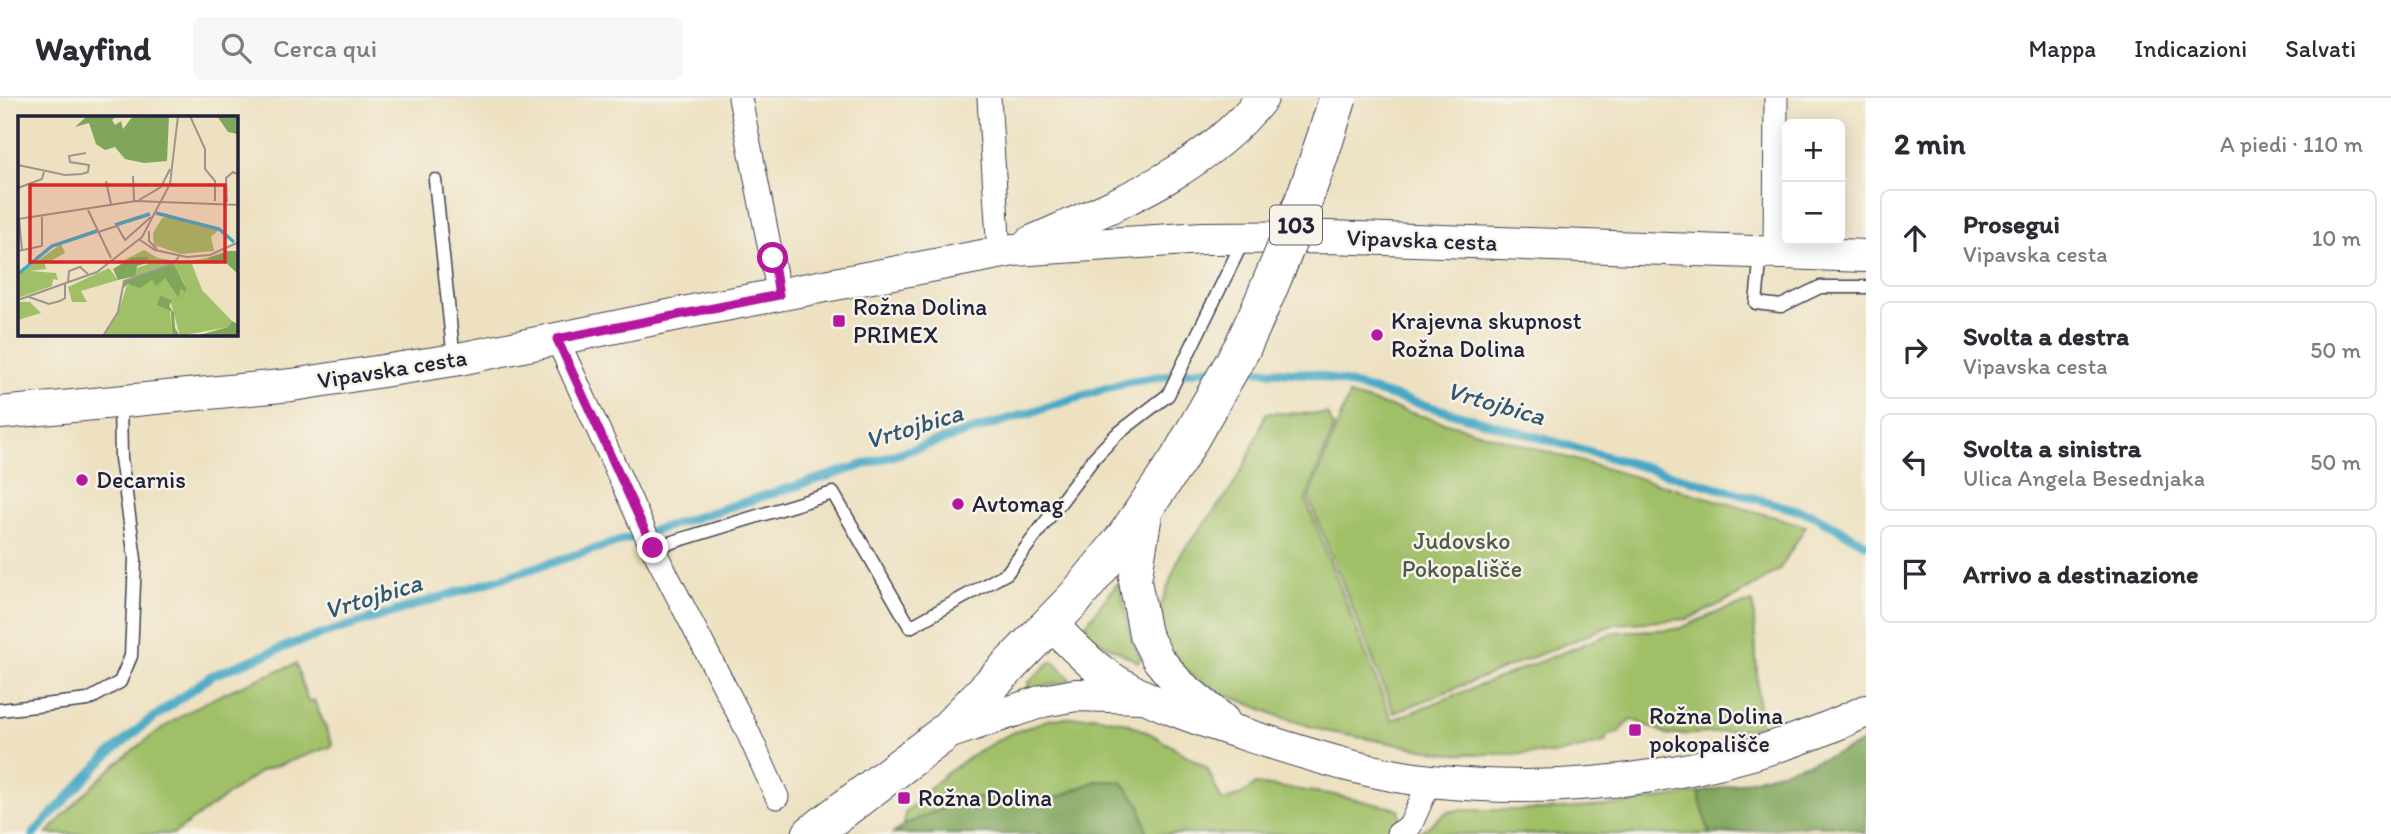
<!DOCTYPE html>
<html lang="it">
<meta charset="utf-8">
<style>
:root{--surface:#fff;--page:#f7f7f7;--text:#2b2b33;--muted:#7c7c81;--line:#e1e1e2}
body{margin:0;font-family:Itim,sans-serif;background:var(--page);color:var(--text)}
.controls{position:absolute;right:21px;top:21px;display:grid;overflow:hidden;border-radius:10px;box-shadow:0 4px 18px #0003}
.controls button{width:63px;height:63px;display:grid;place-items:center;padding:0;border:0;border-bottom:2px solid var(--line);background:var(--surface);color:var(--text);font:35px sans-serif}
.stop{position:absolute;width:21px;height:21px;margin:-16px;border:5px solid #b5179e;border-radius:50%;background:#fff}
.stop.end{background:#b5179e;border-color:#fff;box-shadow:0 2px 7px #0008}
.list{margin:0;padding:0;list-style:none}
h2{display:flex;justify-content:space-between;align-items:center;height:91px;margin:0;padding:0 28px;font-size:30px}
h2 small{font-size:23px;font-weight:400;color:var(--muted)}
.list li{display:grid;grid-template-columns:46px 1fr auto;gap:21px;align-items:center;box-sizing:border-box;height:98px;margin:0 14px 14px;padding:0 14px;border:2px solid var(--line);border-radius:10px}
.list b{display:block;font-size:26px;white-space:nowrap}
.list p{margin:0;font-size:23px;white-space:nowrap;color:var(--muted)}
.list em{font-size:23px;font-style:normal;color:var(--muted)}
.icon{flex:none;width:38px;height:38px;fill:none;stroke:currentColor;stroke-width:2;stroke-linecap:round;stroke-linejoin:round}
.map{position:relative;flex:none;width:1866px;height:736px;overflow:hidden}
header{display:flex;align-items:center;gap:42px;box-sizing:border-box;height:98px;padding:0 35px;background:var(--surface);border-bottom:2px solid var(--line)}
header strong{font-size:33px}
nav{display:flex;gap:38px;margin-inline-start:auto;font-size:24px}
.search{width:490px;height:63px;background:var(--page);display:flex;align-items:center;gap:18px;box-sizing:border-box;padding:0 24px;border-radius:10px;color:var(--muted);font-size:26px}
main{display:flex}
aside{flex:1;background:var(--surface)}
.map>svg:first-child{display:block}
.green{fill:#a0c068;stroke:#617152;stroke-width:2}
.forest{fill:#80a65c;stroke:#51644c;stroke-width:2}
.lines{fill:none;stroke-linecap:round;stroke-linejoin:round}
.stream{stroke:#46a9c6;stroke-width:9}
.lane-casing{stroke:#403f4f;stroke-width:15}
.street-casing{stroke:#403f4f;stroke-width:25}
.secondary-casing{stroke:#403f4f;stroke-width:34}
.primary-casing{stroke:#403f4f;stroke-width:39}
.lane{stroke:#fff;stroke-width:12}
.street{stroke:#fff;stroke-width:23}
.secondary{stroke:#fff;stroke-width:32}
.primary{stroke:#fff;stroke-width:37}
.primary-bridge-casing{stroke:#403f4f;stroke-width:39;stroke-linecap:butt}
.primary-bridge{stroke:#fff;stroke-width:37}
.route{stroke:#b5179e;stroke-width:9}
.poi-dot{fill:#b5179e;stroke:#f7f3e8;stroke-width:2.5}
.labels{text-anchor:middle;stroke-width:5;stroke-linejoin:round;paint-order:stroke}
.shield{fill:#f7f3e8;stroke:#62616f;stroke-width:2}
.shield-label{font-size:23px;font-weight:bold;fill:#22223b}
.street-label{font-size:24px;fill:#22223b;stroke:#f7f3e8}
.poi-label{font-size:24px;fill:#22223b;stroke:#f7f3e8;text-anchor:start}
.park-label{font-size:24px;fill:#4e594b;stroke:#f7f3e8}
.water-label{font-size:26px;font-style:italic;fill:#305873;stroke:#f7f3e8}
.inset-river{fill:none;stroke:#46a9c6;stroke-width:3.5}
.inset-road{fill:none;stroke:#9c958b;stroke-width:2}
.view{fill:#d62828;fill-opacity:0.15;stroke:#d62828;stroke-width:3.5}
.inset-edge{fill:none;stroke:#22223b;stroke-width:3.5}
</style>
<header>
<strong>Wayfind</strong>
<div class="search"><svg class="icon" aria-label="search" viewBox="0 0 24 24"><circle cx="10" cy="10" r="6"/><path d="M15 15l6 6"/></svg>Cerca qui</div>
<nav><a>Mappa</a><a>Indicazioni</a><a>Salvati</a></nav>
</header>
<main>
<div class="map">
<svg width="1866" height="736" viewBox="0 0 1866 736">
<rect width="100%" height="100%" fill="#f7f3e8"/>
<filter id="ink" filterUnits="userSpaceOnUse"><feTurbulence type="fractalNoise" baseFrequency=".0143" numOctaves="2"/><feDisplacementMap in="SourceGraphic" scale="14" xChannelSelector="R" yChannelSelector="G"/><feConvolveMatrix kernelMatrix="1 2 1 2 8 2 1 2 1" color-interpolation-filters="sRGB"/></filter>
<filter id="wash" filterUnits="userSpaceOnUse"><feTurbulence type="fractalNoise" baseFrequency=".00686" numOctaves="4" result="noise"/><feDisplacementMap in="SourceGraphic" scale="28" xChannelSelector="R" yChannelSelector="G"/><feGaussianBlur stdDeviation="1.57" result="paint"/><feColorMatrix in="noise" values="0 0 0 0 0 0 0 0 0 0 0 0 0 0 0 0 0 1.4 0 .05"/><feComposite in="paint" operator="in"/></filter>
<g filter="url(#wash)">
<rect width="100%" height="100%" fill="#ede1c1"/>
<g class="green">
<polygon points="1349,297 1806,428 1779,472 1737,498 1688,521 1615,526 1394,615 1309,401"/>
<polygon points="1266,315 1327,316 1334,329 1306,402 1392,622 1615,534 1678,531 1726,511 1753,504 1760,629 1712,635 1669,637 1631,621 1618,635 1606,638 1605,644 1557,656 1450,656 1325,633 1281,619 1220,594 1185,573 1162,539 1158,515 1180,457 1232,390 1247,362"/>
<polygon points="1117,486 1120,487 1131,538 1141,559 1138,564 1082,534 1083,530"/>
<polygon points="1050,564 1056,565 1071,582 1029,592 1028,585"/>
<path d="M296,566l12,38 6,-2 19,46 -72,25 -88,63h-126c41,-47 87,-90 141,-122 34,-20 72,-34 108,-48z"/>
<polygon points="1094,618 1127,625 1151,636 1207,670 1222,703 1241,697 1256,686 1329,696 1399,711 1401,723 1383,736 1145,736 1147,734 1122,684 1096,683 1059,699 966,700 904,727 905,715 943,678 978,653 1010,636 1050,621"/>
<polygon points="1698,695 1710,736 1418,736 1447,714 1459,712 1544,712 1618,707"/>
</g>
<g class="forest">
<path d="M1866,643v93c-37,-19 -113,0 -156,0l-12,-41c31,-6 61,-15 90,-24 27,-8 53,-15 78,-28z"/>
<polygon points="1096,683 1122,684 1140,707 1147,734 1145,736 893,736 904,727 966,700 1059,699"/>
</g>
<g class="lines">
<g class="stream">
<polyline points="1241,271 1314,276 1811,416 1866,446"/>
<polyline points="33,736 107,658 146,625 211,578 295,545 1127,284 1220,269"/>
</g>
</g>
</g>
<g filter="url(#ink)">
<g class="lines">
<defs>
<g id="lane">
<polyline points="435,82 454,262"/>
<polyline points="1761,155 1756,205 1781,208 1820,189 1866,189"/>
<polyline points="653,450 833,395 910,529 1007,475 1094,360 1116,337 1168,297 1244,141"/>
<polyline points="0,612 88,602 120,584 131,558 135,461 121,360 120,305"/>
</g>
<g id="street">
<polyline points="740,0 779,197"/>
<polyline points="989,0 999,155"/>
<polyline points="1775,155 1776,0"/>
<polyline points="557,241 648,441 746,630 777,699"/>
<polyline points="1398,736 1410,728 1430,683"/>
</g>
<g id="secondary">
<path d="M1031,144c84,-37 172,-70 231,-144"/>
<polyline points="0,315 292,287 454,262 698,212 1014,152 1203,140 1329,139 1866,158"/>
<polyline points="1147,410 1135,483 1145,536 1158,561 1178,585 1223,622"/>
<path d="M1050,526c17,15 33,33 51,47 49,35 108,52 165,70 54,17 109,34 165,40 148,16 301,-7 435,-70"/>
<polyline points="942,637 1043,603 1076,597 1141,599"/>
</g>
<polyline id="primary" points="811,736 942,637 1076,499 1125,439 1178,362 1242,250"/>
</defs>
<use href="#lane" class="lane-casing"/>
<use href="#street" class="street-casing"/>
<use href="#secondary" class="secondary-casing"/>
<use href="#primary" class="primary-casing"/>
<use href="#lane" class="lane"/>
<use href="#street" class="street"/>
<use href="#secondary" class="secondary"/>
<use href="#primary" class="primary"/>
<defs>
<path id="primary-bridge" d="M1242,250c38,-81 70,-164 96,-250"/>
</defs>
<use href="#primary-bridge" class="primary-bridge-casing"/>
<use href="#primary-bridge" class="primary-bridge"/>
</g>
</g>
<g class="lines" filter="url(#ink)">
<polyline class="route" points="653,450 557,241 779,197 773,160"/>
</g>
<g class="poi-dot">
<rect x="832" y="216" width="14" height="14" rx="3.5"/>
<circle cx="1377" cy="237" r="7"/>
<circle cx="82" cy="382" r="7"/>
<circle cx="958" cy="406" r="7"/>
<rect x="1628" y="625" width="14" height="14" rx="3.5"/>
<rect x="897" y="693" width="14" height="14" rx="3.5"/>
</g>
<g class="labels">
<rect class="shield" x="1270" y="107.5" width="52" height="39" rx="5"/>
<g class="shield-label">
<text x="1296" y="135">103</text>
</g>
<g class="street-label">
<text transform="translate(1422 142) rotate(2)" y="8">Vipavska cesta</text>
<text transform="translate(392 271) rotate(-9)" y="8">Vipavska cesta</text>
</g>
<g class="poi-label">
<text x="853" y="217">Rožna Dolina<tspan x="853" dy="28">PRIMEX</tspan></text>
<text x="1391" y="231">Krajevna skupnost<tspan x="1391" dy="28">Rožna Dolina</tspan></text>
<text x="96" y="390">Decarnis</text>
<text x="972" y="414">Avtomag</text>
<text x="1649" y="626">Rožna Dolina<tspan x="1649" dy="28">pokopališče</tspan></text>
<text x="918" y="708">Rožna Dolina</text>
</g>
<g class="park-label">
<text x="1462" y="451">Judovsko<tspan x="1462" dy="28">Pokopališče</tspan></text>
</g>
<g class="water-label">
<text transform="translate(1496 305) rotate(16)" y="9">Vrtojbica</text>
<text transform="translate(914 328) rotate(-17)" y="9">Vrtojbica</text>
<text transform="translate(373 498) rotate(-17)" y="9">Vrtojbica</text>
</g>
</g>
<g transform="translate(18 18)">
<rect width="220" height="220" fill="#ede1c1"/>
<path d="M153,100l48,14 -8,7 3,14 -33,3 -27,-9 -1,-12 9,-15zM43,128l4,9 -20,11 1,5 -16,2 26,2 2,7 -5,-1 -1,7 -34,12v-23zM126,134l14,8 18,3 -41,15 -1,-7 14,-5 1,-5 -25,1zM189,142l2,4 -17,2 10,26 30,31 -4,6 -48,9 -11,-40 3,40h-68l14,-23 9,-28 38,-7 15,11 5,-4 -11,-21zM91,152l9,12 -37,11 6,11h-15l-4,-15zM0,186h12l11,11 -23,7z" fill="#a0c068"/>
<path d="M69,0h30l-5,4 3,5 6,-4 2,8 10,-13h36l-2,45 -23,2 -19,-4 -10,-12 -10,3 -9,-6 -7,-21 -14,4zM199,0h21v18l-10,-2zM210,135h10v23l-14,-13 -15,1 -2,-4zM129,141l3,5 -13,4 -2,10 -17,4 -5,-11 18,-11zM156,148l12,24v4l-6,-3 -1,9 -14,-20 -9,8 -4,-6 -12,8 -12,-4 -6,5 3,-8zM142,180l12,4 -3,6 5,7 1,15 5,8h-8l-1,-25 -14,-6zM214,205l6,3v12h-42l32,-9z" fill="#80a65c"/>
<path class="inset-river" d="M138,97l63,16 15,13M97,109l35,-11M0,158l34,-28 45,-15"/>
<path class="inset-road" d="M172,0l15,33v20l10,12v20M0,49l47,10 17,-1 6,-2 1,-7 -19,-3 -1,-6 17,-3M115,60l1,25M88,65l5,23M0,72l24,-9 2,-7M121,84l22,-13 9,-18M209,86l-1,-24 7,-6 6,3M70,94l23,48M0,103l118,-18 103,4M1,103l3,31M131,115v10l8,8M80,116l19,-6 8,14 26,-23M122,124l15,10 32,7 23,-2 29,-13M0,135l24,-5v-29M50,167l1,-12 11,-4 8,7M11,181l20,7 11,-3 5,-3v-14M0,184l79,-28 45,-35 28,-53 8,-68M85,220l15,-24 6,-31 50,-18 5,-7"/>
<path class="view" d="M12,69h195v77h-195z"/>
<rect width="220" height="220" class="inset-edge"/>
</g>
</svg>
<div class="controls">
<button>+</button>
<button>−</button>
</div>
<div class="stop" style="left:773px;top:160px"></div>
<div class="stop end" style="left:653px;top:450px"></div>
</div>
<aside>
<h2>2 min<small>A piedi · 110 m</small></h2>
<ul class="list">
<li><svg class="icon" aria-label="ahead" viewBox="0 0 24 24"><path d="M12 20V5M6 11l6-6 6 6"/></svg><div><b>Prosegui</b><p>Vipavska cesta</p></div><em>10 m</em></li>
<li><svg class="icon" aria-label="right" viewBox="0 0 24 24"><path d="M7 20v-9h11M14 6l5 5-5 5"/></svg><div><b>Svolta a destra</b><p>Vipavska cesta</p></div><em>50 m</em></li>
<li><svg class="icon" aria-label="left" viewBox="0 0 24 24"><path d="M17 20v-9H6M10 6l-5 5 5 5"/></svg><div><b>Svolta a sinistra</b><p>Ulica Angela Besednjaka</p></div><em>50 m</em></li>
<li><svg class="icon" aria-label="arrive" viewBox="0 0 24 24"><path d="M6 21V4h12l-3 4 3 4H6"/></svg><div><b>Arrivo a destinazione</b></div></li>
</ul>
</aside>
</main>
